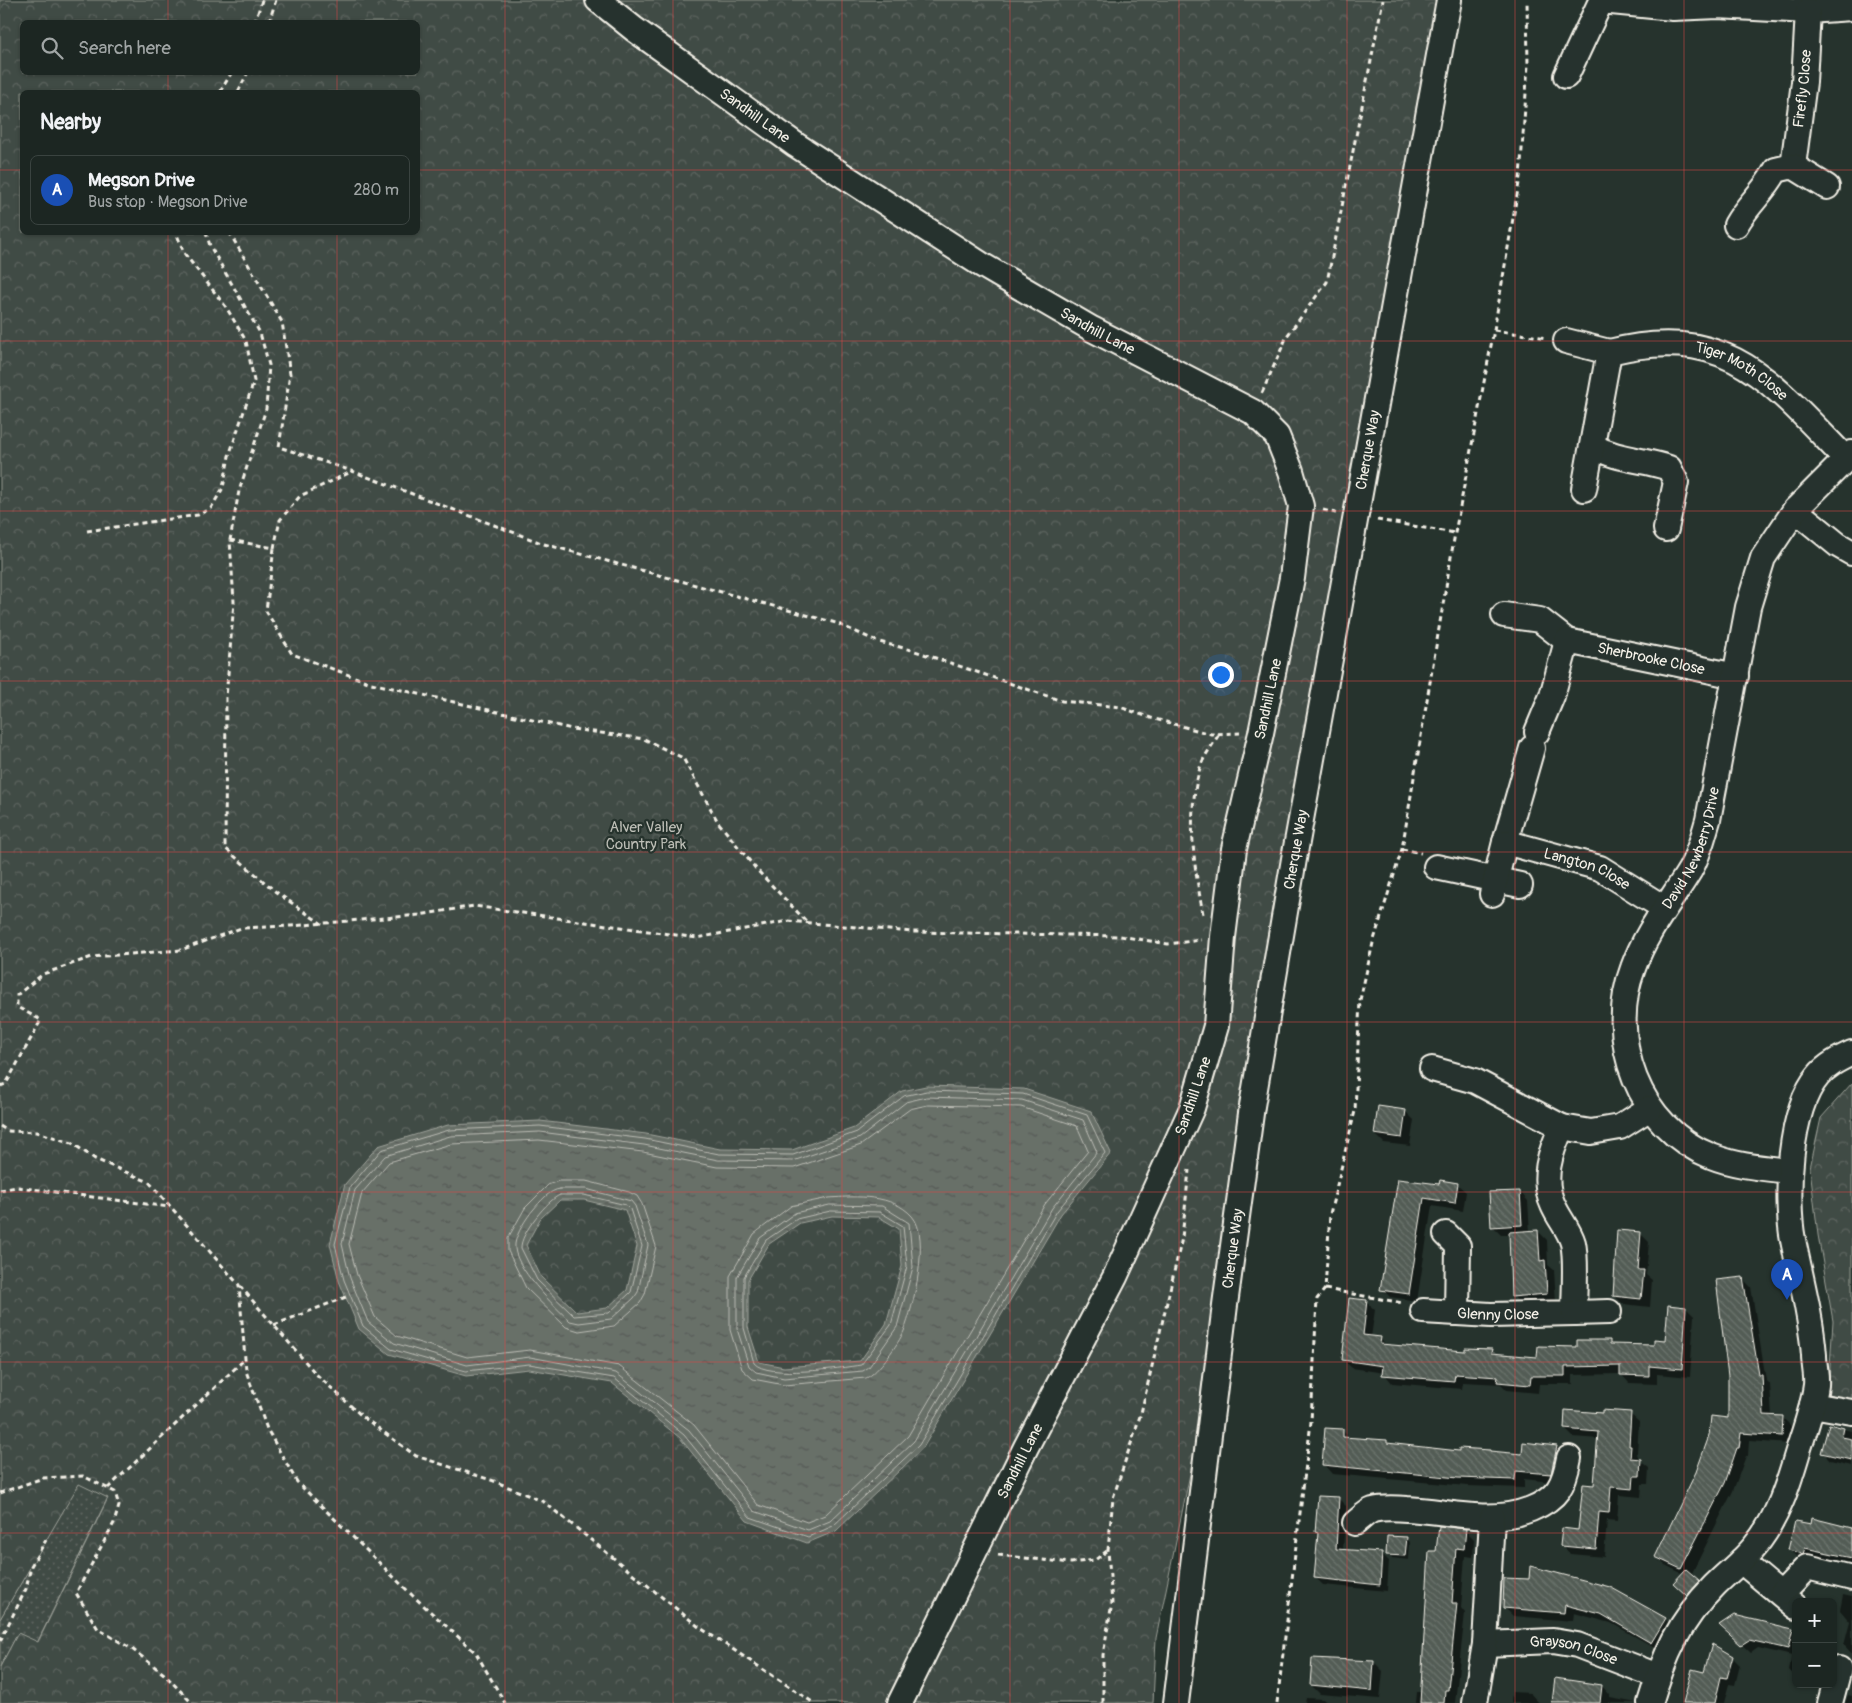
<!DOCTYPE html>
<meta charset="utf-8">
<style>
:root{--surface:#1c2622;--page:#252e2a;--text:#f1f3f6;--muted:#a0a5a5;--line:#3a4340;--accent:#db2777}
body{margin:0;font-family:Pangolin,sans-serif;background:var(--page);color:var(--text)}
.controls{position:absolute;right:15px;bottom:15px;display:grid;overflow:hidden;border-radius:8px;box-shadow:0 1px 4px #0004}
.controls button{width:45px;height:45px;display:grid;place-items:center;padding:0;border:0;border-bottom:1px solid var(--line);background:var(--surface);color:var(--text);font:25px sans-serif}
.you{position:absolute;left:1220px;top:674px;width:18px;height:18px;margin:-12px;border:4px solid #fff;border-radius:50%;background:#1a73e8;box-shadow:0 0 0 8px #1a73e833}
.badge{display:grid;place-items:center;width:32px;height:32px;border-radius:50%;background:var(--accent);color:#fff;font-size:16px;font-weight:700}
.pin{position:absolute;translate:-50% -41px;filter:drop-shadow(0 1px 2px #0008)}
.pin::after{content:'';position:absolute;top:26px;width:18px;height:15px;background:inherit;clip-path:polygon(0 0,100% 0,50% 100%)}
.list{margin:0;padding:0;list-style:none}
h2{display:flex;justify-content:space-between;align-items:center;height:65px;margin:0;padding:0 20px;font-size:21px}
h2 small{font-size:16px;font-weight:400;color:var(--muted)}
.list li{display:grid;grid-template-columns:32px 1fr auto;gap:15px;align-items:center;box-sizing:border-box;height:70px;margin:0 10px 10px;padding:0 10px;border:1px solid var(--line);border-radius:8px}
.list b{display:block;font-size:19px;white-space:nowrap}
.list p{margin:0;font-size:16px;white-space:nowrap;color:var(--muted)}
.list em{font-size:16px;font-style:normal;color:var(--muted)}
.icon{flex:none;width:28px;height:28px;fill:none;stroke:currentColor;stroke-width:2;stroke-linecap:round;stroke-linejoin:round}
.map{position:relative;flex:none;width:1852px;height:1703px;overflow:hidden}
.search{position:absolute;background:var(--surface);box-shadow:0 1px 4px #0004;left:20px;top:20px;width:400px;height:55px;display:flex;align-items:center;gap:12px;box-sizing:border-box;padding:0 18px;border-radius:8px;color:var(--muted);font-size:19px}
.panel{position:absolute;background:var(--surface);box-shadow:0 1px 4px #0004;left:20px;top:90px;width:400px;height:145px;border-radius:8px}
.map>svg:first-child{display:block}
.grass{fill:url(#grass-dots);stroke:#9a9e96}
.park{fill:url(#park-crowns);stroke:#9a9e96;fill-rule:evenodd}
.water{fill:url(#water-ripples);stroke:#9fa39b;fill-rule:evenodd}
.shadow{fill:#0007}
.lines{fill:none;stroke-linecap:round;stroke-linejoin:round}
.shore{stroke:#bcbdb5;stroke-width:1}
.building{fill:url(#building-back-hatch);stroke:#f4f1e8}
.minor-casing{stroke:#f4f1e8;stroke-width:28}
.path{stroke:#f4f1e8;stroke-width:3;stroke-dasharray:5 4;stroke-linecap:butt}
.minor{stroke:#26332d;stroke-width:24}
.grid{fill:none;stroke:#da4645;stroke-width:1;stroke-opacity:0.55}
.labels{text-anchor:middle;stroke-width:4.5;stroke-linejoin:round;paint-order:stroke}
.street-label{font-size:15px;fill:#f4f1e8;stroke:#26332d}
.park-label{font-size:15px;fill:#bebfb7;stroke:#26332d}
</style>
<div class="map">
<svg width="1852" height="1703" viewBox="0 0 1852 1703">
<defs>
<pattern id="grass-dots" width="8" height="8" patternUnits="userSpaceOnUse" patternTransform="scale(1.25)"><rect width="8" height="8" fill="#414b45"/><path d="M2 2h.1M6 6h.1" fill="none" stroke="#5d6560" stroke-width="1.8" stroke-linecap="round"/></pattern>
<pattern id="park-crowns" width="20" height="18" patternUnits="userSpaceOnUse" patternTransform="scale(1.25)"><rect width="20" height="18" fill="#414b45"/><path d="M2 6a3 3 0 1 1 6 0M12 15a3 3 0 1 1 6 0" fill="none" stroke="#5d6560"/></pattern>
<pattern id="water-ripples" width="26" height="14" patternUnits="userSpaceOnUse" patternTransform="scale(1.25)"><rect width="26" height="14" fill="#676f68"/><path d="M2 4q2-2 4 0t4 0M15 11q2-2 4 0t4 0" fill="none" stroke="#565a55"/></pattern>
<pattern id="building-back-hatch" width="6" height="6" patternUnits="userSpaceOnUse" patternTransform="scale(1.25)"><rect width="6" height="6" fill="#525c55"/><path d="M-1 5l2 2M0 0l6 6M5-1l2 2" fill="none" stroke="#6c746d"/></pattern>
</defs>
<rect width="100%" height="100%" fill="#26332d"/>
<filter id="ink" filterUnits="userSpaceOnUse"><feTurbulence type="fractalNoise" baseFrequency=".02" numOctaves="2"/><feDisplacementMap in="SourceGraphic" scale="10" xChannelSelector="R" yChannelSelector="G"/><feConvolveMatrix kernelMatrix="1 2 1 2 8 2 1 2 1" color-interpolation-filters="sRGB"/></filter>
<g filter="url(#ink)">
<polygon class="grass" points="79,1483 108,1497 37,1643 18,1633 0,1667 0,1619"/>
<g class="park">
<path d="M0,0h1449l-224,1305 -69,333 -3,65h-1153v-36l18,-34 20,9 70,-144 -29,-14 -79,135zM22,22h396v50h-396zM22,92h396v140h-396z"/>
<polygon points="1852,1083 1852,1402 1828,1397 1833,1321 1818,1235 1810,1168 1821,1118"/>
</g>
<path class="water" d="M926,1086l98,3 67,22 20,42 -50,61 -138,234 -87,83 -29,12 -60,-22 -67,-83 -68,-55 -83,-14 -63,7 -77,-22 -30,-25 -20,-48 -9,-37 15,-60 33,-38 70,-21 92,-4 106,13 74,15 72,1 62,-22 48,-37zM560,1200h24l41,10 12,36 -10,44 -20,18 -30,4 -36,-35 -15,-32 14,-26zM832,1216l47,1 20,12 3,37 -16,58 -26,37 -76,6 -25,-5 -11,-35v-47l21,-36 31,-21z"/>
<g class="shadow">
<polygon points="1405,1111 1414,1120 1410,1146 1384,1143 1375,1134"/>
<polygon points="1399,1180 1440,1186 1457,1184 1466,1192 1463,1211 1432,1206 1417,1301 1390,1297 1382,1289"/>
<polygon points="1520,1192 1528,1201 1530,1232 1538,1231 1547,1240 1548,1265 1554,1270 1556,1302 1521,1305 1513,1296 1510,1235 1501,1235 1492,1226"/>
<polygon points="1640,1233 1649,1242 1646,1275 1652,1280 1650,1307 1623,1304 1614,1295"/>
<polygon points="1742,1278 1751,1287 1766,1380 1770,1384 1772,1417 1782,1417 1791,1426 1790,1444 1749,1441 1748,1456 1746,1456 1733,1491 1691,1575 1703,1586 1692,1599 1675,1583 1683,1574 1665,1565 1656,1557 1730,1419"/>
<polygon points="1366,1302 1375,1310 1371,1337 1380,1339 1387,1346 1466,1353 1491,1350 1495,1354 1539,1358 1610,1341 1613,1345 1655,1346 1666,1341 1686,1308 1694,1316 1690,1377 1657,1374 1657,1384 1629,1383 1621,1374 1573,1375 1573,1384 1539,1384 1538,1393 1507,1390 1501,1384 1463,1382 1462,1389 1392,1383 1384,1373 1352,1368 1343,1360"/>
<polygon points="1630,1414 1639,1422 1637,1453 1639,1460 1649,1468 1648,1484 1642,1484 1641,1497 1619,1495 1617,1521 1607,1520 1604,1557 1570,1554 1562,1545 1579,1531 1596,1487 1599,1439 1573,1437 1565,1429 1603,1415"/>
<polygon points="1829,1425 1852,1431 1852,1465 1830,1460 1823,1452"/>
<polygon points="1342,1430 1351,1439 1387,1442 1390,1445 1523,1456 1557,1447 1566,1455 1559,1483 1524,1479 1524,1488 1467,1486 1332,1474 1324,1465"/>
<polygon points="1339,1499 1346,1506 1343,1551 1382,1554 1389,1561 1387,1591 1323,1585 1316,1578 1319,1534 1317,1532"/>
<polygon points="1812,1526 1852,1528 1852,1563 1812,1555 1811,1561 1797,1557 1789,1550"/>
<polygon points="1465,1530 1474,1539 1473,1557 1465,1556 1461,1608 1465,1613 1455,1703 1416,1703 1417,1692 1422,1692 1437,1553"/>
<polygon points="1406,1538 1410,1542 1409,1560 1391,1558 1387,1554"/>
<polygon points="1505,1579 1665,1619 1674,1627 1661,1651 1611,1623 1574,1613 1573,1621 1513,1616 1504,1607"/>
<polygon points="1843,1595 1852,1597 1852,1654 1844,1645 1850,1622 1840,1610"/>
<polygon points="1793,1630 1796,1633 1796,1677 1789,1670 1792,1656 1758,1648 1751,1653 1729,1633"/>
<polygon points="1732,1657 1740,1665 1735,1685 1729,1684 1724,1703 1687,1703 1705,1673"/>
<polygon points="1374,1662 1383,1671 1380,1699 1320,1694 1311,1685"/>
<polygon points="1602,1686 1610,1695 1610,1698 1637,1703 1554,1703"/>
<polygon points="1512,1692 1530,1693 1539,1703 1511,1703"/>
<polygon points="1848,1695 1852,1696 1852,1703 1845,1703"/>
<polygon points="1306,1698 1323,1699 1327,1703 1305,1703"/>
</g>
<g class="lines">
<g class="shore">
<polygon points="927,1091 1023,1094 1087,1115 1105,1153 1057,1211 919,1445 833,1526 808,1537 750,1517 684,1435 614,1378 529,1364 466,1371 391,1349 363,1326 344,1280 335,1244 350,1187 381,1150 449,1130 540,1126 645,1139 719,1154 793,1155 857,1132 904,1096"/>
<polygon points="927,1097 1022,1100 1083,1120 1097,1152 1052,1208 914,1441 830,1521 808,1530 754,1511 689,1430 616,1373 530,1357 467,1365 394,1343 368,1322 350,1278 342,1244 355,1190 385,1156 450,1136 540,1132 644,1145 718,1160 793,1161 860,1138 906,1102"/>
<polygon points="928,1105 1021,1107 1077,1126 1088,1151 1045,1204 908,1436 825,1515 807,1522 758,1505 694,1425 619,1366 530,1350 467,1357 397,1336 375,1317 357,1275 349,1244 362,1193 389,1162 451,1144 539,1140 643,1152 717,1167 794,1168 861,1145 910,1109"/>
<polygon points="559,1181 586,1181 629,1192 637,1196 642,1204 656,1246 645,1294 640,1303 614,1326 579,1331 566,1327 526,1288 508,1251 508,1238 525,1208 548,1185"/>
<path d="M560,1189h26l45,12 4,5 13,39 -10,47 -4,6 -23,21 -32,4 -9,-2c-15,-14 -58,-55 -55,-77 1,-10 12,-27 18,-34 7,-8 16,-20 27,-21z"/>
<path d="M560,1195h24l42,10 4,4 12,37 -11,46 -22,21 -35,3 -37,-36 -16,-32c-1,-14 27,-49 39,-53z"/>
<path d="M829,1198c28,-2 63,-4 83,18 19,20 1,92 -8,115 -5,12 -27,43 -38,47l-82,7 -31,-6 -11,-10 -12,-39v-54l24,-42 37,-28z"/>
<polygon points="830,1205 882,1206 909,1223 913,1267 897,1327 869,1367 863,1371 784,1378 756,1372 749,1366 737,1329 737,1277 760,1238 795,1213"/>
<path d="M831,1211l49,1 23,14 4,40 -16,59 -30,40c-20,3 -94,14 -107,-2l-10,-35v-51l22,-37 31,-21z"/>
</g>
</g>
<g class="building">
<polygon points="1378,1106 1406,1110 1402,1138 1374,1134"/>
<polygon points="1398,1179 1439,1184 1440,1180 1458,1183 1455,1203 1424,1198 1409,1294 1380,1290"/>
<polygon points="1520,1191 1522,1225 1491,1227 1489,1192"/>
<polygon points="1538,1230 1540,1261 1545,1260 1547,1294 1511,1297 1509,1232"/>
<polygon points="1617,1230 1641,1232 1638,1270 1644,1270 1641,1299 1613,1296"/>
<polygon points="1743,1277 1759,1375 1762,1375 1764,1415 1783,1416 1782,1436 1741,1433 1739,1448 1737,1448 1725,1483 1681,1569 1655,1557 1696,1472 1709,1436 1711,1416 1728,1418 1728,1376 1716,1280"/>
<polygon points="1349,1298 1367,1300 1363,1335 1381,1337 1380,1344 1465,1351 1465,1348 1492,1349 1491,1353 1537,1357 1538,1346 1577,1347 1577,1340 1610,1340 1610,1344 1654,1345 1654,1339 1665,1340 1668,1305 1686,1307 1682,1369 1649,1366 1649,1376 1620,1375 1620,1366 1565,1367 1565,1376 1531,1376 1530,1385 1497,1382 1498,1377 1455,1374 1454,1381 1382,1375 1383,1366 1342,1360"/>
<polygon points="1565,1410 1602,1413 1602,1410 1631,1412 1629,1446 1631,1446 1630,1458 1641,1459 1640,1476 1634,1476 1633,1489 1611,1487 1609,1513 1599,1512 1596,1549 1560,1546 1562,1528 1578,1530 1583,1484 1594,1485 1598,1432 1564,1429"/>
<polygon points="1829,1424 1844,1428 1842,1437 1852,1439 1852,1460 1821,1453"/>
<polygon points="1325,1428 1343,1429 1343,1437 1387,1440 1387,1443 1459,1451 1459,1448 1490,1450 1490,1451 1522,1454 1523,1442 1557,1446 1551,1474 1516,1471 1515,1480 1458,1478 1322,1465"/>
<polygon points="1318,1496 1339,1497 1336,1549 1382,1552 1380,1585 1314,1578 1318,1533 1315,1532"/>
<polygon points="1812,1518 1852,1528 1852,1558 1805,1548 1803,1554 1788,1550 1795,1521 1811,1524"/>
<polygon points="1439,1526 1466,1529 1464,1549 1456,1548 1452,1603 1457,1603 1448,1690 1445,1690 1444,1703 1420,1703 1429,1551 1436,1551"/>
<polygon points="1387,1536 1407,1537 1405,1556 1386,1555"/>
<polygon points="1530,1566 1610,1587 1666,1618 1651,1643 1601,1614 1565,1605 1564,1613 1503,1608 1504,1578 1529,1579"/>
<polygon points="1686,1569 1700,1581 1687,1596 1673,1583"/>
<polygon points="1734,1615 1793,1629 1788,1649 1749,1640 1741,1645 1719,1625"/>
<polygon points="1712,1644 1733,1656 1727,1678 1721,1677 1715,1703 1683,1703 1692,1669 1704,1672"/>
<polygon points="1312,1658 1374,1661 1372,1691 1310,1685"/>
<polygon points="1555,1678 1602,1685 1600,1703 1552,1703"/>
</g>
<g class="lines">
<defs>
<g id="minor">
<path id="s1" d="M598,0l36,29 162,116 186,120 110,64 161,83 24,24 14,35 10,35 -9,72 -31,155 -27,116 -11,88 -7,89 -24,82 -77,169 -89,170 -126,256"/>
<polyline points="1566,76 1601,1 1673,8 1718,6 1808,11 1852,8"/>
<path id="s2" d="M1793,166l11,-84 4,-71"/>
<path d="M1736,225c11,-20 29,-34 40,-55l17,-4 34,21"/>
<polyline points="1566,341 1609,352"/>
<path d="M1593,446c24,14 50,13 76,22l7,14 -10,47"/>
<path id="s3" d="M1584,489l25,-137c119,-30 162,30 237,107"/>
<polyline points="1795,510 1838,545 1852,553"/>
<polyline points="1504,615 1540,620 1567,641"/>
<path id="s4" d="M1537,732l15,-36 15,-55 169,35"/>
<polyline points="1505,842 1532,748"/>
<polyline points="1436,867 1520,885"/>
<path id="s5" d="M1492,894l13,-52 95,26 64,40"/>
<polyline points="1432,1069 1475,1081 1562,1127"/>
<path id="s6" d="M1789,1171c-26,-3 -53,-5 -78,-15 -72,-28 -105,-117 -78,-188 13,-37 37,-65 57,-98 9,-16 13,-33 18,-50l40,-213 15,-49 32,-48 57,-57"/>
<polyline points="1446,1234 1458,1246 1457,1313"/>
<path id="s7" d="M1423,1311l68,4 83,-2c0,-19 3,-53 -1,-70 -4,-14 -14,-24 -20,-38 -12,-26 -3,-53 9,-78l29,5 29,-5 30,-19"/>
<polyline points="1574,1313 1609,1312"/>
<polyline points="1812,1405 1852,1412"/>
<path d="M1355,1523c5,-4 12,-11 18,-13 11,-3 23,-2 34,-1 42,2 83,16 124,0 27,-11 33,-24 38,-51"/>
<polyline points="1741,1561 1796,1607"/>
<polyline points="1782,1593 1807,1567 1852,1578"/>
<path id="s8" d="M1485,1644l68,-3 24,4 81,31"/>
<path id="s9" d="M1176,1703l49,-398 27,-199 43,-253 154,-853"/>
<polyline points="1475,1703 1485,1644 1492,1518"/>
<path d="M1650,1703c14,-47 29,-82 64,-117 14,-14 29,-25 41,-40 23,-28 33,-61 43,-95 7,-22 15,-43 18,-66 1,-9 -2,-20 -2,-30 -3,-39 -13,-76 -21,-115 -8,-42 -4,-130 25,-164 9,-11 21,-17 34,-23"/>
<polyline points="1830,1703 1839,1669"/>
</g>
</defs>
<use href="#minor" class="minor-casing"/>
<g class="path">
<polyline points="255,22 262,0"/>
<polyline points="269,22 276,0"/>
<polyline points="220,92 232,72"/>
<polyline points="238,92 248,72"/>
<polyline points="206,232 210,246 260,333 269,365 266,409 239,491 230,540 234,602 226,698 225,848 276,892 322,924"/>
<polyline points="229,232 282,322 290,374 279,447 352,471 544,544 836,623 879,642 912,650 1062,701 1120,707 1151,718 1211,734 1240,733"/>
<polyline points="1494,330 1546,338"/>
<polyline points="1262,393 1287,336 1327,282 1383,0"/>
<polyline points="1323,510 1336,513"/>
<polyline points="1377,520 1455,533"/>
<polyline points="87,531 198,515 211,508 223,488 229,456 254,381 246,341 226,307 184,253 176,232"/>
<polyline points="230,540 274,548 266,611 292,654 371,683 572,729 644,739 683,758 718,822 757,870 807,922"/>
<polyline points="274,548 280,520 300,496 351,472"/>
<polyline points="1402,849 1421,853"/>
<path d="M1203,914c-9,-49 -17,-97 -3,-146 3,-11 13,-23 19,-34"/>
<polyline points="0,1086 6,1084 41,1020 17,1007 17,995 43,974 92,957 181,950 241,928 291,926 419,915 474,906 697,938 788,921 912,932 1120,936 1168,944 1201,940"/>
<polyline points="0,1126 8,1131 37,1132 72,1143 95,1159 149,1182 239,1285 246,1371 267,1429 297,1482 412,1595 476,1653 505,1703"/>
<polyline points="0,1190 17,1187 169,1207"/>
<polyline points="240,1286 316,1374 363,1417 416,1456 494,1481 544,1502 699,1627 814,1703"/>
<polyline points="1325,1289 1403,1303"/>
<polyline points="274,1325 346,1297"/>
<polyline points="108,1488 245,1359"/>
<polyline points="0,1493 43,1478 83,1476 115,1492 119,1506 114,1523 76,1593 98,1629 132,1649 164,1674 192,1703"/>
<polyline points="998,1555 1071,1563 1095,1560 1107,1551"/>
<polyline points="0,1641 26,1589 31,1566 46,1540"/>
<polyline points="1103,1703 1103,1655 1112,1603 1108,1550 1113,1498 1141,1413 1182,1238 1189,1170"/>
<polyline points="1277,1703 1311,1422 1317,1299 1325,1289 1330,1214 1355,1111 1360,1000 1373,943 1402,849 1455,533 1494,330 1520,177 1528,65 1527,0"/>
</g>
<use href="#minor" class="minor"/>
</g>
</g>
<path class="grid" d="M168,0v22M337,0v22M505,0v1703M673,0v1703M842,0v1703M1010,0v1703M1179,0v1703M1347,0v1703M1515,0v1703M1684,0v1703M168,72v20M337,72v20M0,170h22M418,170h1434M168,232v1471M337,232v1471M0,341h1852M0,511h1852M0,681h1852M0,852h1852M0,1022h1852M0,1192h1852M0,1362h1852M0,1533h1852"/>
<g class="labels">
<g class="street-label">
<text dy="5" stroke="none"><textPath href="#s2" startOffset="78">Firefly Close</textPath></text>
<text dy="5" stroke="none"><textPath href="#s1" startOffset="195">Sandhill Lane</textPath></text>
<text dy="5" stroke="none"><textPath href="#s1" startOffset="600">Sandhill Lane</textPath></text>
<text dy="5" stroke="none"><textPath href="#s3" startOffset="279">Tiger Moth Close</textPath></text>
<text dy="5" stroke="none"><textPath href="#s9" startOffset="1268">Cherque Way</textPath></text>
<text dy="5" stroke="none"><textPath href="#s4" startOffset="182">Sherbrooke Close</textPath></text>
<text transform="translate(1268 699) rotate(-78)" y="5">Sandhill Lane</text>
<text dy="5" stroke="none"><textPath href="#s6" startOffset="439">David Newberry Drive</textPath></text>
<text dy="5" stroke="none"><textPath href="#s9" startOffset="862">Cherque Way</textPath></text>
<text dy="5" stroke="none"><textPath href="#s5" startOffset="140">Langton Close</textPath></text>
<text transform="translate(1193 1096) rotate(-71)" y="5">Sandhill Lane</text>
<text dy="5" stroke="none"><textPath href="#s9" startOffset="458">Cherque Way</textPath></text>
<text dy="5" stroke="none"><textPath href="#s7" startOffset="75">Glenny Close</textPath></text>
<text transform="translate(1020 1461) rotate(-63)" y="5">Sandhill Lane</text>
<text dy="5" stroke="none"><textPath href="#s8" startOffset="90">Grayson Close</textPath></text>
</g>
<g class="park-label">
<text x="646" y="832">Alver Valley<tspan x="646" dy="17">Country Park</tspan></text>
</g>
</g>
</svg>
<div class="controls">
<button>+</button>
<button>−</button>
</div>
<div class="you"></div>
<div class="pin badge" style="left:1787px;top:1300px;background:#1a4fb4">A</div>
<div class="search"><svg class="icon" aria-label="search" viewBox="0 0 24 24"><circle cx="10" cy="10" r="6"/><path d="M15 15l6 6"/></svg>Search here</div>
<section class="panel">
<h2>Nearby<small></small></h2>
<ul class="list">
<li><span class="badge" style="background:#1a4fb4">A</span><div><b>Megson Drive</b><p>Bus stop · Megson Drive</p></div><em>280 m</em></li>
</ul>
</section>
</div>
